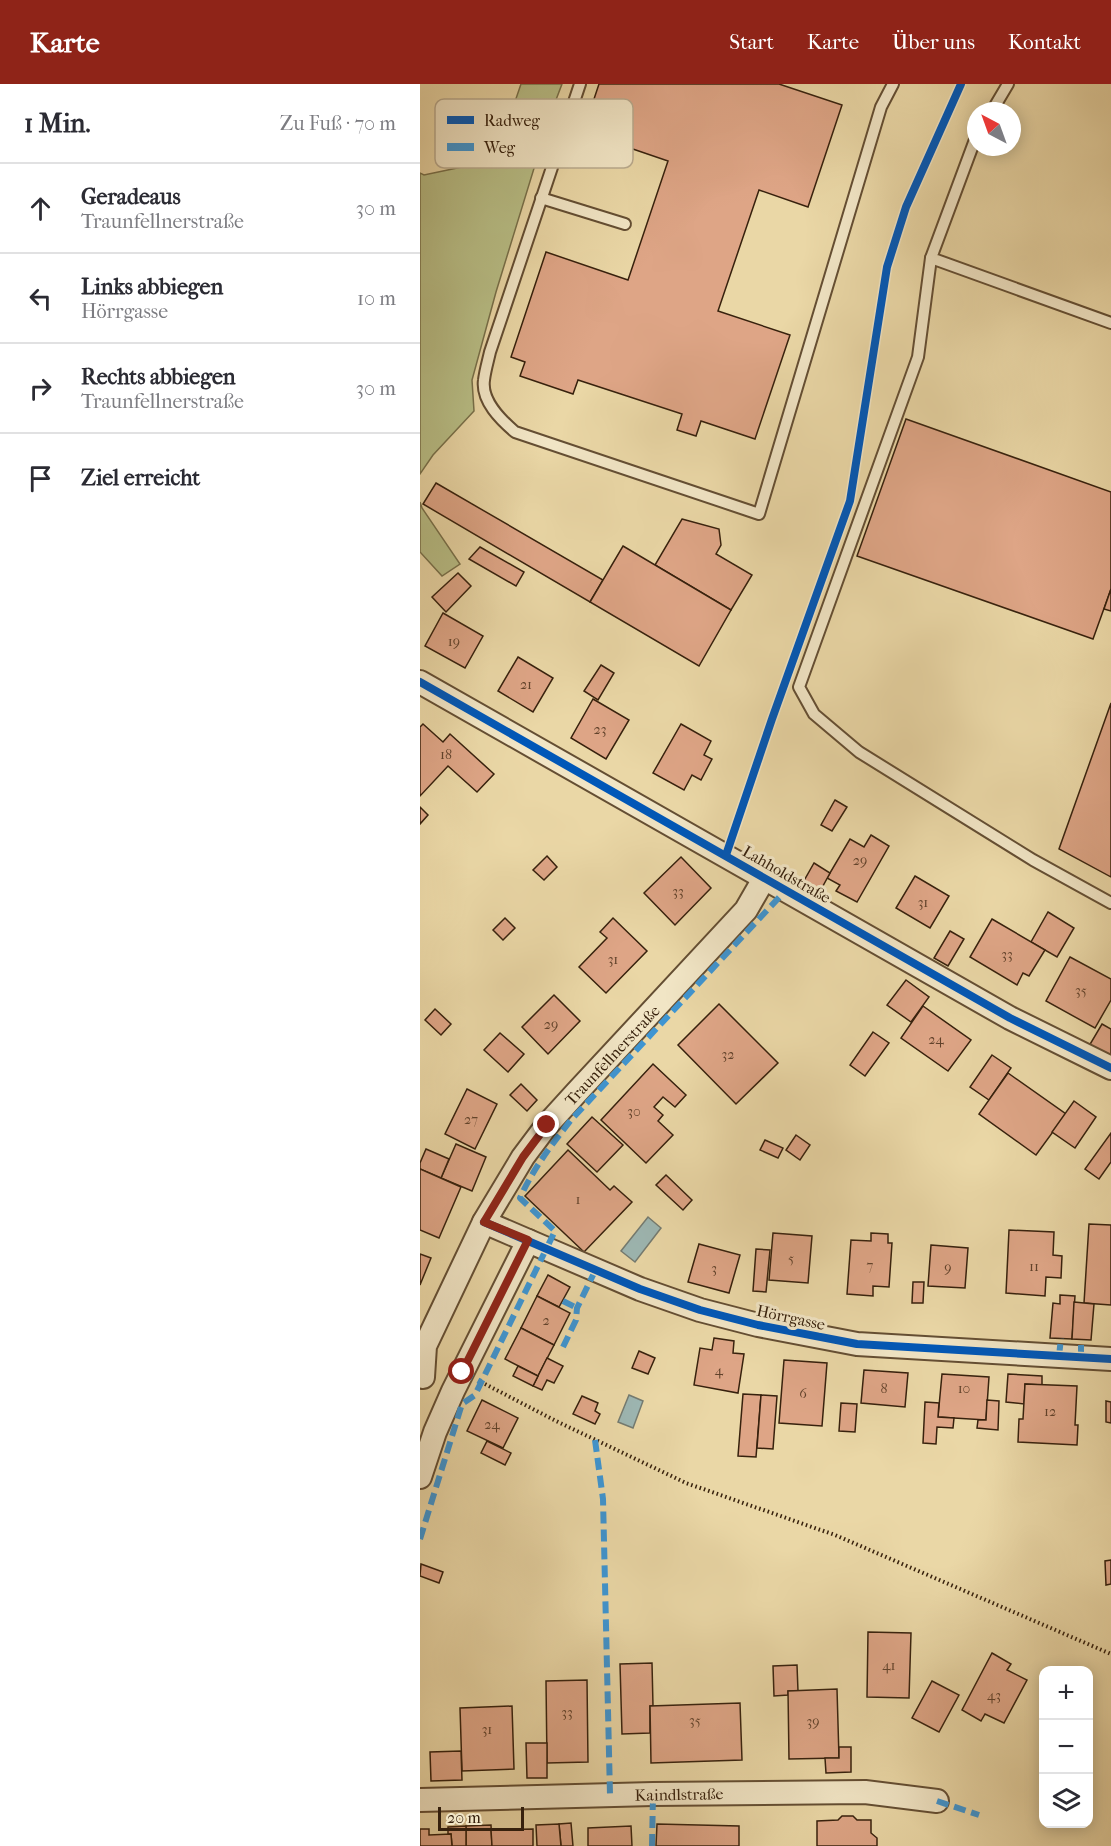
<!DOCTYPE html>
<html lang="de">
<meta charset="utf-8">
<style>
:root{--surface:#fff;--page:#f7f7f7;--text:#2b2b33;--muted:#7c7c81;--line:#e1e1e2;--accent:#8f2418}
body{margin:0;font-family:"IM FELL French Canon",serif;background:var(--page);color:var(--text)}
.controls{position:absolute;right:18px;bottom:18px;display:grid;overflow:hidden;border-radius:12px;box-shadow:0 3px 15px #0003}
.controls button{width:54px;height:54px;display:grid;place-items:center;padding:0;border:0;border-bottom:2px solid var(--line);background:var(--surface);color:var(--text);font:30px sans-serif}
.compass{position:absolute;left:547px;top:18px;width:54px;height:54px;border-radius:50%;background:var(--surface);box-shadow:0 3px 15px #0003;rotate:319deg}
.scale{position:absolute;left:18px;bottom:15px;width:86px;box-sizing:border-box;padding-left:6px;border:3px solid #37210d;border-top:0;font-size:16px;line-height:21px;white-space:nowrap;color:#37210d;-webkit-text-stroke:4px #f1e5c5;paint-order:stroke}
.stop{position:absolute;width:18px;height:18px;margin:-14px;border:4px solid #8f2418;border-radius:50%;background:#fff}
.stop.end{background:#8f2418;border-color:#fff;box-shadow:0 2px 6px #0008}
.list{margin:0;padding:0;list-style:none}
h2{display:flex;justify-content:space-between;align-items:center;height:78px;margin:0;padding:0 24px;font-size:26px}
h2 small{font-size:20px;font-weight:400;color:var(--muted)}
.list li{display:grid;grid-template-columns:39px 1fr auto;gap:18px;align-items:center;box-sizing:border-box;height:90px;padding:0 24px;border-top:2px solid var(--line)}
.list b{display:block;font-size:22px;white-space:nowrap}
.list p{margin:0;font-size:20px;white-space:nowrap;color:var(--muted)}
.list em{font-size:20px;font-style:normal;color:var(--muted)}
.icon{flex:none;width:33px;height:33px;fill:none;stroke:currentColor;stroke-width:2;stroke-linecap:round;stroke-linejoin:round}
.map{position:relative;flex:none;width:691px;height:1762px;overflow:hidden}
header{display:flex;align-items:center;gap:36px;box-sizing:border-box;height:84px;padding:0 30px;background:var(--accent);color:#fff}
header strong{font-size:28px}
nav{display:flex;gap:33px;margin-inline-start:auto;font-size:21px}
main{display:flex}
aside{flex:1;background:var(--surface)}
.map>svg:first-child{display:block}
.green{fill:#b8be86;stroke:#78704a;stroke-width:1.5}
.water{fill:#9db7b3;stroke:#747b71;stroke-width:1.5}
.building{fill:#dea586;stroke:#37210d;stroke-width:1.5}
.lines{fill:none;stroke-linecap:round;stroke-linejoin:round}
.lane-casing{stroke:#644e33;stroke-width:14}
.street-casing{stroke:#644e33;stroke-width:26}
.path{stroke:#37210d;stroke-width:4;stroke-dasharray:1.5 3;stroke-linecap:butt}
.lane{stroke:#f1e5c5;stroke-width:10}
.street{stroke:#f1e5c5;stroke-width:22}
.quiet{stroke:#3e95d2;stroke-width:6;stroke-dasharray:12 6;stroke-linecap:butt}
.cycleway-casing{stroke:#f1e5c5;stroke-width:11}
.cycleway{stroke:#0057b8;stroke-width:8}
.route{stroke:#8f2418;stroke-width:8}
.labels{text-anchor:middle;stroke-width:6;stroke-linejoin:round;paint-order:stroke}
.number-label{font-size:14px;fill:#61422b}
.street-label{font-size:16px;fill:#37210d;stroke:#f1e5c5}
.key{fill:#f1e5c5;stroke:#b9aa8e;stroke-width:1.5}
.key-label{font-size:16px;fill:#37210d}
</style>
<header>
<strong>Karte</strong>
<nav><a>Start</a><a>Karte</a><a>Über uns</a><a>Kontakt</a></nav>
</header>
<main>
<aside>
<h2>1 Min.<small>Zu Fuß · 70 m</small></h2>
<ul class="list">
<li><svg class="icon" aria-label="ahead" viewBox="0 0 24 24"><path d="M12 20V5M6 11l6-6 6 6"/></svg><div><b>Geradeaus</b><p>Traunfellnerstraße</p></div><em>30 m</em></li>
<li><svg class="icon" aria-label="left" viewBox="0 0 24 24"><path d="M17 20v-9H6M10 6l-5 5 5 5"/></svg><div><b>Links abbiegen</b><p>Hörrgasse</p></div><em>10 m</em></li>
<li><svg class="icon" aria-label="right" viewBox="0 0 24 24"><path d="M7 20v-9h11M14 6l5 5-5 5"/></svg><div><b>Rechts abbiegen</b><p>Traunfellnerstraße</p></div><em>30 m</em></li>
<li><svg class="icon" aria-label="arrive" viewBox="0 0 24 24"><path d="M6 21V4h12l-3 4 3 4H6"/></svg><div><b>Ziel erreicht</b></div></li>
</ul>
</aside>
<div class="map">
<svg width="691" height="1762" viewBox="0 0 691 1762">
<rect width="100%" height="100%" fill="#ead7a6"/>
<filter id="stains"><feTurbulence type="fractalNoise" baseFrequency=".00333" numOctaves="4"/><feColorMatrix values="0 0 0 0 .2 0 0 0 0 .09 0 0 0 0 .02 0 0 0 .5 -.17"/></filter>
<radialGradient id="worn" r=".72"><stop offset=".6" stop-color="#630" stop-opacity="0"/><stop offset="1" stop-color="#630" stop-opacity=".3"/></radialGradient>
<g class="green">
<polygon points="101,0 142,0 131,29 76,208 52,296 54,327 13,371 0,390 0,89 4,91 75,76"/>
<polygon points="0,418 2,424 40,480 22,492 0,468"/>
</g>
<g class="water">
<polygon points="228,1133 241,1144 215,1178 201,1167"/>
<polygon points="209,1311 223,1317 213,1344 198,1338"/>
</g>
<g class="building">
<polygon points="179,0 359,0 422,21 388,123 339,106 298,227 370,251 335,355 281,337 276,352 257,346 262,330 158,296 153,310 100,292 105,278 91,273 126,168 208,196 248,77 163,48"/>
<polygon points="486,335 691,408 691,505 673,555 437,472"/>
<polygon points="16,399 183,496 170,518 3,420"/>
<polygon points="262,435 299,445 301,461 296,470 332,491 311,526 235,481"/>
<polygon points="203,462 311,526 279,582 170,518"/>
<polygon points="60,463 104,488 96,502 49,475"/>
<polygon points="38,489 51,502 26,528 12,513"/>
<polygon points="691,505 691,527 684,525"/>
<polygon points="23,529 63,552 45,584 5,562"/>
<polygon points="98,573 133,594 113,628 78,607"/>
<polygon points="181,581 194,589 178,616 164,607"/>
<polygon points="173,615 209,636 186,675 151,654"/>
<polygon points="691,619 691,793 639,765"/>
<polygon points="3,640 23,658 30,650 74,690 57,708 28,682 0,712 0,643"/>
<polygon points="261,640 291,657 284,671 292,675 281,696 272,691 264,706 233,689"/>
<polygon points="415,716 427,723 412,747 401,741"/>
<polygon points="0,723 8,731 0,740"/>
<polygon points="451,751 469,762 437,818 416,807 420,801 407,794 430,755 444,763"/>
<polygon points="127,772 137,783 124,796 113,786"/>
<polygon points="261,773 291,804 255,841 224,809"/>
<polygon points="394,779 410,789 398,811 381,802"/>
<polygon points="495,792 529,812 510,844 476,824"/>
<polygon points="628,828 654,844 637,873 611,858"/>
<polygon points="85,834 95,844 83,856 73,846"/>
<polygon points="193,834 227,867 186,909 159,883 187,854 180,848"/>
<polygon points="572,835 625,866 609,892 603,889 597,901 550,873"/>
<polygon points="530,847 544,855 528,882 514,874"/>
<polygon points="650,873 691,895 691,916 675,944 626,917"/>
<polygon points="486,896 509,913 491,938 467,921"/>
<polygon points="134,911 160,937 128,970 102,943"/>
<polygon points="299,920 358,979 316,1020 258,961"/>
<polygon points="503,922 551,956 528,987 481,954"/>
<polygon points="15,925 31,940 21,951 5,936"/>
<polygon points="682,940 691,945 691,975 669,962"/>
<polygon points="453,948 469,959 445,992 430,981"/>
<polygon points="80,949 104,970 88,988 64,966"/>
<polygon points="572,971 591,984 569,1016 550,1003"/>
<polygon points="233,980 266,1011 255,1023 243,1013 234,1023 243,1031 238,1037 253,1051 226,1079 181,1036"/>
<polygon points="588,989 646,1030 616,1071 559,1030"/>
<polygon points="101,1000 117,1016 107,1027 90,1011"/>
<polygon points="47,1005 77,1020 55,1065 25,1050"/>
<polygon points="654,1017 676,1033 655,1064 632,1048"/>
<polygon points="172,1033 203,1061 177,1088 147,1060"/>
<polygon points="691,1049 691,1078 679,1095 665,1085"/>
<polygon points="376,1051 390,1061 380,1076 366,1066"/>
<polygon points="345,1056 363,1064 358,1074 340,1066"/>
<polygon points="36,1060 66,1073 52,1107 21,1094"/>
<polygon points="6,1065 29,1075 21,1094 0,1085 0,1079"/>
<polygon points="148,1066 190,1106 194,1102 212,1118 164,1168 105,1112"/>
<polygon points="0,1085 41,1103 19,1154 0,1146"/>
<polygon points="246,1091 272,1116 263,1126 236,1101"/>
<polygon points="669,1140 691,1141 691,1221 664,1219"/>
<polygon points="589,1146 634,1148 633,1171 642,1172 641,1194 626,1193 625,1212 586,1209"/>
<polygon points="353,1149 392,1152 388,1199 349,1196"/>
<polygon points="451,1149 468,1150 468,1159 472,1159 469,1203 453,1202 453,1212 427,1210 431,1156 451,1157"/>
<polygon points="279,1160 320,1171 309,1209 268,1198"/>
<polygon points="511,1161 548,1164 545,1204 508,1202"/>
<polygon points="336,1165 350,1166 346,1208 333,1207"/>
<polygon points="0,1170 11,1174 0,1201"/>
<polygon points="128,1191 150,1203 139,1223 117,1212"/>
<polygon points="493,1198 504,1198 503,1219 492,1219"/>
<polygon points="640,1211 655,1212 652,1255 630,1254 633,1219 640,1220"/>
<polygon points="117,1212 150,1229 134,1261 101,1244"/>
<polygon points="654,1218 674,1220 671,1256 652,1255"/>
<polygon points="101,1244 134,1261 118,1292 85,1275"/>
<polygon points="294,1254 314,1257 313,1269 324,1270 318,1309 274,1301 280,1264 292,1266"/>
<polygon points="219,1267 235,1274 228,1290 212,1284"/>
<polygon points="127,1274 143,1282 134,1299 127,1296 122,1306 113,1302"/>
<polygon points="364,1276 407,1279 402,1342 359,1339"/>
<polygon points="98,1282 118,1292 113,1302 93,1292"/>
<polygon points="444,1286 488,1289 485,1323 441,1319"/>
<polygon points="522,1290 569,1293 566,1336 518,1333"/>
<polygon points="588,1290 622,1292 622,1301 605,1300 604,1320 586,1318"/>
<polygon points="605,1300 657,1302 655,1341 658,1341 657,1361 598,1358 599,1335 603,1335"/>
<polygon points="323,1310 341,1311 336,1373 318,1372"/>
<polygon points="341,1311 357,1312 353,1365 337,1364"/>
<polygon points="162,1312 178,1319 175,1327 180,1330 175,1340 153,1330"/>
<polygon points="62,1316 98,1334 83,1364 47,1347"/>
<polygon points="567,1316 579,1317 578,1346 557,1344 558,1336 566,1336"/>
<polygon points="686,1317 691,1318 691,1339 686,1338"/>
<polygon points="505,1318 519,1319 518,1333 534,1334 533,1344 517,1343 516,1360 503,1359"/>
<polygon points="421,1319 437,1320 435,1348 419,1347"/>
<polygon points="67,1357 91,1369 85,1381 61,1369"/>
<polygon points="691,1476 691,1500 686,1501 685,1477"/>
<polygon points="1,1480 23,1488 19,1499 0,1492"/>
<polygon points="448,1548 491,1549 489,1614 447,1613"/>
<polygon points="572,1569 591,1580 587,1586 607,1596 584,1639 565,1630 561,1637 542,1626"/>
<polygon points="232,1579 233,1622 230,1622 230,1649 202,1650 200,1580"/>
<polygon points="377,1581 378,1607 368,1607 368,1611 354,1612 353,1582"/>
<polygon points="167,1596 168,1678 127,1679 126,1597"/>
<polygon points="512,1597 539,1611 519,1648 492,1634"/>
<polygon points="417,1605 419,1674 369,1675 368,1607"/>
<polygon points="320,1619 322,1676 231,1679 230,1622"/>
<polygon points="92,1622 94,1685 42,1687 40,1624"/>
<polygon points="106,1659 127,1659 127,1694 107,1694"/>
<polygon points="419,1663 431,1663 431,1688 406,1689 405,1674 419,1674"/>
<polygon points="41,1667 42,1696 11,1697 10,1668"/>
<polygon points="422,1732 433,1732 437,1736 451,1736 451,1749 457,1754 457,1762 397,1762 397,1737 418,1736"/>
<polygon points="151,1739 153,1762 141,1762 139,1740"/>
<polygon points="139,1740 141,1762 117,1762 116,1741"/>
<polygon points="237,1740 319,1742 319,1762 236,1762"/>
<polygon points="71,1741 72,1762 46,1762 46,1742"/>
<polygon points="46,1742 46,1762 32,1762 31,1750 28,1750 28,1743"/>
<polygon points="211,1742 212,1762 168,1762 168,1744"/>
<polygon points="0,1745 9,1745 9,1751 31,1750 32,1762 0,1762"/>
<polygon points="113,1745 113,1762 72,1762 71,1746"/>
</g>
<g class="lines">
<defs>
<g id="lane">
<path d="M160,0l-90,268c-2,9 -5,19 -6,28 -3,21 17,40 31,52l244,82 122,-407 12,-23"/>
<polyline points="572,27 588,0"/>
<polyline points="556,53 511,174 691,239"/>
<polyline points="121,114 205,140"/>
<polyline points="511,174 498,273 379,603 394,630 439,668 613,776 691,819"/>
</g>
<g id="street">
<polyline points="0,598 590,934 691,984"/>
<polyline points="64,1138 220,1205 280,1226 338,1241 437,1260 691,1275"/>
<polyline points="3,1293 5,1262 64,1138 103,1073 127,1041 157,1008 326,826 345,793"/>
<polyline points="0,1393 15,1348 33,1307 108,1157"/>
<polyline points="0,1716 233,1710 445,1708 517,1717"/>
</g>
</defs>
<use href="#lane" class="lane-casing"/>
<use href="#street" class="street-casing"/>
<polyline class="path" points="65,1300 136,1337 266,1399 415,1451 691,1570"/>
<use href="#lane" class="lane"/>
<use href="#street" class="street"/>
<g class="quiet">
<polyline points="143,1217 157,1224"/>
<polyline points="143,1263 156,1236 157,1224 176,1185"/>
<polyline points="639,1272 641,1254"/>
<polyline points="661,1273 661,1255"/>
<polyline points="42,1288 61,1298"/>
<polyline points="175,1356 183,1415 190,1711"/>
<path d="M0,1455l42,-135 13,-9 80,-164 -35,-33c13,-29 32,-54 51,-78l215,-230"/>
<polyline points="517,1717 559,1731"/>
<polyline points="232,1762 233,1710"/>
</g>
<defs>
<g id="cycleway">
<polyline points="0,598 590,934 691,984"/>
<polyline points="306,771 352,635 430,417 467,183 486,123 541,0"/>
<polyline points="64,1138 220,1205 280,1226 338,1241 437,1260 691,1275"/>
</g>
</defs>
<use href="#cycleway" class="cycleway-casing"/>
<use href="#cycleway" class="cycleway"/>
</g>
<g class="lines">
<polyline class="route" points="42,1288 108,1156 64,1138 103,1073 127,1041"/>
</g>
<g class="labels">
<g class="number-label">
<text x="34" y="562">19</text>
<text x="106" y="605">21</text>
<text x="180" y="650">23</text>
<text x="26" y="675">18</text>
<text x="440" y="781">29</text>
<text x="258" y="812">33</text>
<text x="503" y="823">31</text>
<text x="587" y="875">33</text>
<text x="193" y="880">31</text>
<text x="661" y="911">35</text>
<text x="131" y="945">29</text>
<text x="516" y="960">24</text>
<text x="308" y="975">32</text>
<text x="214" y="1032">30</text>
<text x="51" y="1040">27</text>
<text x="158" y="1120">1</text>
<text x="371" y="1179">5</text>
<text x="450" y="1186">7</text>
<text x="614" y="1187">11</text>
<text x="528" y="1188">9</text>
<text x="294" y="1189">3</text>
<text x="126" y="1241">2</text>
<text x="299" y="1291">4</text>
<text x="464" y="1309">8</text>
<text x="544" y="1309">10</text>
<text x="383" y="1314">6</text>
<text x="630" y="1332">12</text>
<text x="72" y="1345">24</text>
<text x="469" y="1586">41</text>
<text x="574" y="1616">43</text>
<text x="147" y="1633">33</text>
<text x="275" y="1641">35</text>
<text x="393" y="1642">39</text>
<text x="67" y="1650">31</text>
</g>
<g class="street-label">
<text transform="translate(367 790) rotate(30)" y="6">Lahholdstraße</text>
<text transform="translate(192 971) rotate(-47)" y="6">Traunfellnerstraße</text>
<text transform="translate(371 1233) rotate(12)" y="6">Hörrgasse</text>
<text transform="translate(259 1710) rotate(-1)" y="6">Kaindlstraße</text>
</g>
</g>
<rect x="15" y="15" width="198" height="69" rx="9" class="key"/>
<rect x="27" y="32" width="27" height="8" fill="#0057b8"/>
<rect x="27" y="59" width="27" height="8" fill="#3e95d2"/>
<g class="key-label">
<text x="64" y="42">Radweg</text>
<text x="64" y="69">Weg</text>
</g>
<rect width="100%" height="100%" filter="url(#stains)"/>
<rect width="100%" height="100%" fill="url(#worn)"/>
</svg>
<div class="controls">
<button>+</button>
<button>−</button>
<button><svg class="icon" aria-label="layers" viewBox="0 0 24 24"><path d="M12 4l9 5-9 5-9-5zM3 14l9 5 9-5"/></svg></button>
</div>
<svg class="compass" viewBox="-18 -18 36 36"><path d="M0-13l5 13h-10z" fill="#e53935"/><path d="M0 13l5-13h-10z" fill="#7c7c81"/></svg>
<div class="scale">20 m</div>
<div class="stop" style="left:42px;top:1288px"></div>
<div class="stop end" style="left:127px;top:1041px"></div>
</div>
</main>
